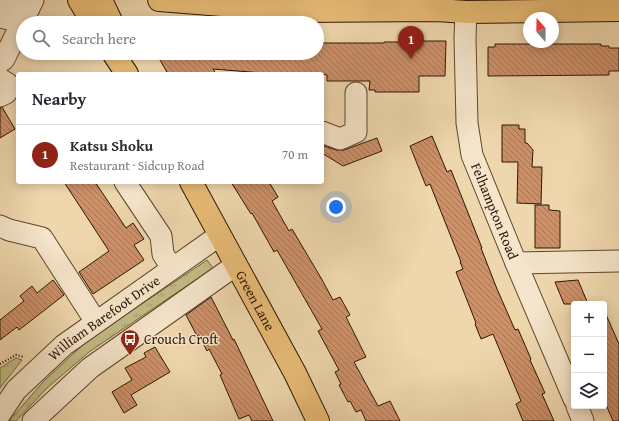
<!DOCTYPE html>
<meta charset="utf-8">
<style>
:root{--surface:#fff;--page:#f7f7f7;--text:#2b2b33;--muted:#7c7c81;--line:#e1e1e2;--accent:#8f2418}
body{margin:0;font-family:"Gentium Book Plus",serif;background:var(--page);color:var(--text)}
.controls{position:absolute;right:12px;bottom:12px;display:grid;overflow:hidden;border-radius:4px;box-shadow:0 2px 10px #0003}
.controls button{width:36px;height:36px;display:grid;place-items:center;padding:0;border:0;border-bottom:1px solid var(--line);background:var(--surface);color:var(--text);font:20px sans-serif}
.compass{position:absolute;left:523px;top:12px;width:36px;height:36px;border-radius:50%;background:var(--surface);box-shadow:0 2px 10px #0003;rotate:340deg}
.you{position:absolute;left:336px;top:207px;width:14px;height:14px;margin:-10px;border:3px solid #fff;border-radius:50%;background:#1a73e8;box-shadow:0 0 0 6px #1a73e833}
.badge{display:grid;place-items:center;width:26px;height:26px;border-radius:50%;background:var(--accent);color:#fff;font-size:13px;font-weight:700}
.pin{position:absolute;translate:-50% -33px;filter:drop-shadow(0 1px 2px #0008)}
.pin::after{content:'';position:absolute;top:21px;width:14px;height:12px;background:inherit;clip-path:polygon(0 0,100% 0,50% 100%)}
.list{margin:0;padding:0;list-style:none}
h2{display:flex;justify-content:space-between;align-items:center;height:52px;margin:0;padding:0 16px;font-size:17px}
h2 small{font-size:13px;font-weight:400;color:var(--muted)}
.list li{display:grid;grid-template-columns:26px 1fr auto;gap:12px;align-items:center;box-sizing:border-box;height:60px;padding:0 16px;border-top:1px solid var(--line)}
.list b{display:block;font-size:15px;white-space:nowrap}
.list p{margin:0;font-size:13px;white-space:nowrap;color:var(--muted)}
.list em{font-size:13px;font-style:normal;color:var(--muted)}
.icon{flex:none;width:22px;height:22px;fill:none;stroke:currentColor;stroke-width:2;stroke-linecap:round;stroke-linejoin:round}
.map{position:relative;flex:none;width:619px;height:421px;overflow:hidden}
.search{position:absolute;background:var(--surface);box-shadow:0 2px 10px #0003;left:16px;top:16px;width:308px;height:44px;display:flex;align-items:center;gap:10px;box-sizing:border-box;padding:0 14px;border-radius:22px;color:var(--muted);font-size:15px}
.panel{position:absolute;background:var(--surface);box-shadow:0 2px 10px #0003;left:16px;top:72px;width:308px;height:112px;border-radius:4px}
.map>svg:first-child{display:block}
.grass{fill:url(#grass-tufts);stroke:#786944}
.building{fill:url(#building-back-hatch);stroke:#2f1602}
.lines{fill:none;stroke-linecap:round;stroke-linejoin:round}
.minor-casing{stroke:#5f462d;stroke-width:23}
.major-casing{stroke:#2f1602;stroke-width:24}
.highway-casing{stroke:#2f1602;stroke-width:24}
.path{stroke:#2f1602;stroke-width:2.5;stroke-dasharray:1 2;stroke-linecap:butt}
.minor{stroke:#f5e5ca;stroke-width:21}
.major{stroke:#e8bc76;stroke-width:22}
.highway{stroke:#e8bc76;stroke-width:22}
.labels{text-anchor:middle;stroke-width:3;stroke-linejoin:round;paint-order:stroke}
.street-label{font-size:14px;fill:#2f1602;stroke:#f5e5ca}
.poi-label{font-size:14px;fill:#2f1602;stroke:#f5e5ca;text-anchor:start}
</style>
<div class="map">
<svg width="619" height="421" viewBox="0 0 619 421">
<defs>
<pattern id="grass-tufts" width="24" height="20" patternUnits="userSpaceOnUse"><rect width="24" height="20" fill="#c1bc85"/><path d="M3 7l-1-3M5 7V3M7 7l1-3M15 17l-1-3M17 17v-4M19 17l1-3" fill="none" stroke="#a6a171"/></pattern>
<pattern id="building-back-hatch" width="6" height="6" patternUnits="userSpaceOnUse"><rect width="6" height="6" fill="#cf9068"/><path d="M-1 5l2 2M0 0l6 6M5-1l2 2" fill="none" stroke="#a87553"/></pattern>
</defs>
<rect width="100%" height="100%" fill="#efd7ad"/>
<filter id="stains"><feTurbulence type="fractalNoise" baseFrequency=".005" numOctaves="4"/><feColorMatrix values="0 0 0 0 .2 0 0 0 0 .09 0 0 0 0 .02 0 0 0 .5 -.17"/></filter>
<radialGradient id="worn" r=".72"><stop offset=".6" stop-color="#630" stop-opacity="0"/><stop offset="1" stop-color="#630" stop-opacity=".3"/></radialGradient>
<g class="grass">
<polygon points="207,260 213,268 89,352 47,388 16,421 9,421 44,381 87,341"/>
<polygon points="16,358 22,360 0,388 0,368"/>
</g>
<g class="building">
<polygon points="420,41 446,41 445,76 419,76 419,92 375,92 375,90 369,90 370,81 327,81 327,75 322,74 275,74 213,69 216,74 168,74 156,53 317,53 317,43 384,43 384,42 420,42"/>
<polygon points="495,44 601,44 601,46 609,46 609,48 619,48 619,71 609,71 609,75 488,76 488,47 495,47"/>
<polygon points="2,107 15,129 0,138 0,108"/>
<polygon points="502,125 519,125 519,129 525,129 525,143 527,143 533,150 532,167 542,167 541,204 517,203 518,162 502,162"/>
<polygon points="432,136 447,172 451,170 482,248 481,248 497,289 515,330 518,329 531,359 530,360 545,393 542,394 554,421 523,421 516,404 521,401 493,334 481,339 475,324 476,323 456,272 463,269 460,262 461,262 430,184 426,186 410,146"/>
<polygon points="377,138 382,151 343,166 322,153 322,149 324,146 336,150 344,150"/>
<polygon points="64,182 95,182 126,228 133,223 144,239 134,245 144,260 93,294 79,272 109,251"/>
<polygon points="231,182 269,182 278,197 272,201 289,231 292,229 321,278 333,300 340,297 350,315 346,317 366,357 354,362 378,406 390,401 400,421 366,421 361,410 356,412 350,401 348,402 339,385 341,384 335,372 339,370 318,331 322,329 277,250 274,252 252,213 251,214"/>
<polygon points="535,205 549,205 549,210 560,211 560,248 535,248"/>
<polygon points="53,280 64,295 19,330 17,327 0,340 0,320 24,301 20,296 32,286 37,293"/>
<polygon points="578,280 588,304 564,304 555,282"/>
<polygon points="211,297 233,340 234,339 273,421 252,421 249,415 239,419 220,375 222,374 209,349 207,351 199,335 197,336 186,315"/>
<polygon points="604,310 619,344 619,421 613,421 604,400"/>
<polygon points="155,347 170,372 131,395 137,405 124,413 112,392 132,380 125,368 146,357 144,353"/>
</g>
<g class="lines">
<defs>
<g id="minor">
<polyline points="0,1 29,8"/>
<path id="s1" d="M466,12l-1,26 2,85 5,32 44,108 58,136"/>
<polyline points="0,17 22,22"/>
<polyline points="0,62 4,59 33,0"/>
<polyline points="0,79 8,84 9,88 6,93 0,96"/>
<polyline points="322,132 340,139 356,132 356,93"/>
<polyline points="125,182 161,236 163,254 172,268"/>
<polyline points="0,226 9,230 42,238 96,322"/>
<polyline points="516,263 619,261"/>
<polyline points="577,406 583,421"/>
<path id="s2" d="M0,414l16,-24 48,-45 156,-110"/>
<polyline points="33,421 90,368 236,265"/>
</g>
<g id="major">
<polyline points="79,0 93,23"/>
<polyline points="101,0 112,23"/>
<polyline points="113,53 127,74"/>
<path id="s3" d="M191,182l104,191 23,48"/>
</g>
<polyline id="highway" points="159,0 299,11 437,10 466,12 619,10"/>
</defs>
<use href="#minor" class="minor-casing"/>
<use href="#major" class="major-casing"/>
<use href="#highway" class="highway-casing"/>
<polyline class="path" points="0,364 16,355 24,357"/>
<use href="#minor" class="minor"/>
<use href="#major" class="major"/>
<use href="#highway" class="highway"/>
</g>
<defs>
<symbol id="bus-pin" viewBox="-11 -11 22 30"><path d="M0 17L-7.5 6A9.5 9.5 0 1 1 7.5 6Z" fill="#8f2418" stroke="#f5e5ca"/><path d="M-5-6H5V4H4V6H2V4H-2V6H-4V4H-5ZM-3.5-4V0h7V-4ZM-3.5 1.2v1.5H-2V1.2ZM2 1.2v1.5H3.5V1.2Z" fill="#fff"/></symbol>
</defs>
<g fill-rule="evenodd">
<use href="#bus-pin" x="119" y="328" width="22" height="30"/>
</g>
<g class="labels">
<g class="street-label">
<text dy="5" stroke="none"><textPath href="#s1" startOffset="204">Felhampton Road</textPath></text>
<text dy="5" stroke="none"><textPath href="#s3" startOffset="135">Green Lane</textPath></text>
<text dy="5" stroke="none"><textPath href="#s2" startOffset="143">William Barefoot Drive</textPath></text>
</g>
<g class="poi-label">
<text x="144" y="344">Crouch Croft</text>
</g>
</g>
<rect width="100%" height="100%" filter="url(#stains)"/>
<rect width="100%" height="100%" fill="url(#worn)"/>
</svg>
<div class="controls">
<button>+</button>
<button>−</button>
<button><svg class="icon" aria-label="layers" viewBox="0 0 24 24"><path d="M12 4l9 5-9 5-9-5zM3 14l9 5 9-5"/></svg></button>
</div>
<svg class="compass" viewBox="-18 -18 36 36"><path d="M0-13l5 13h-10z" fill="#e53935"/><path d="M0 13l5-13h-10z" fill="#7c7c81"/></svg>
<div class="you"></div>
<div class="pin badge" style="left:411px;top:59px">1</div>
<div class="search"><svg class="icon" aria-label="search" viewBox="0 0 24 24"><circle cx="10" cy="10" r="6"/><path d="M15 15l6 6"/></svg>Search here</div>
<section class="panel">
<h2>Nearby<small></small></h2>
<ul class="list">
<li><span class="badge">1</span><div><b>Katsu Shoku</b><p>Restaurant · Sidcup Road</p></div><em>70 m</em></li>
</ul>
</section>
</div>
